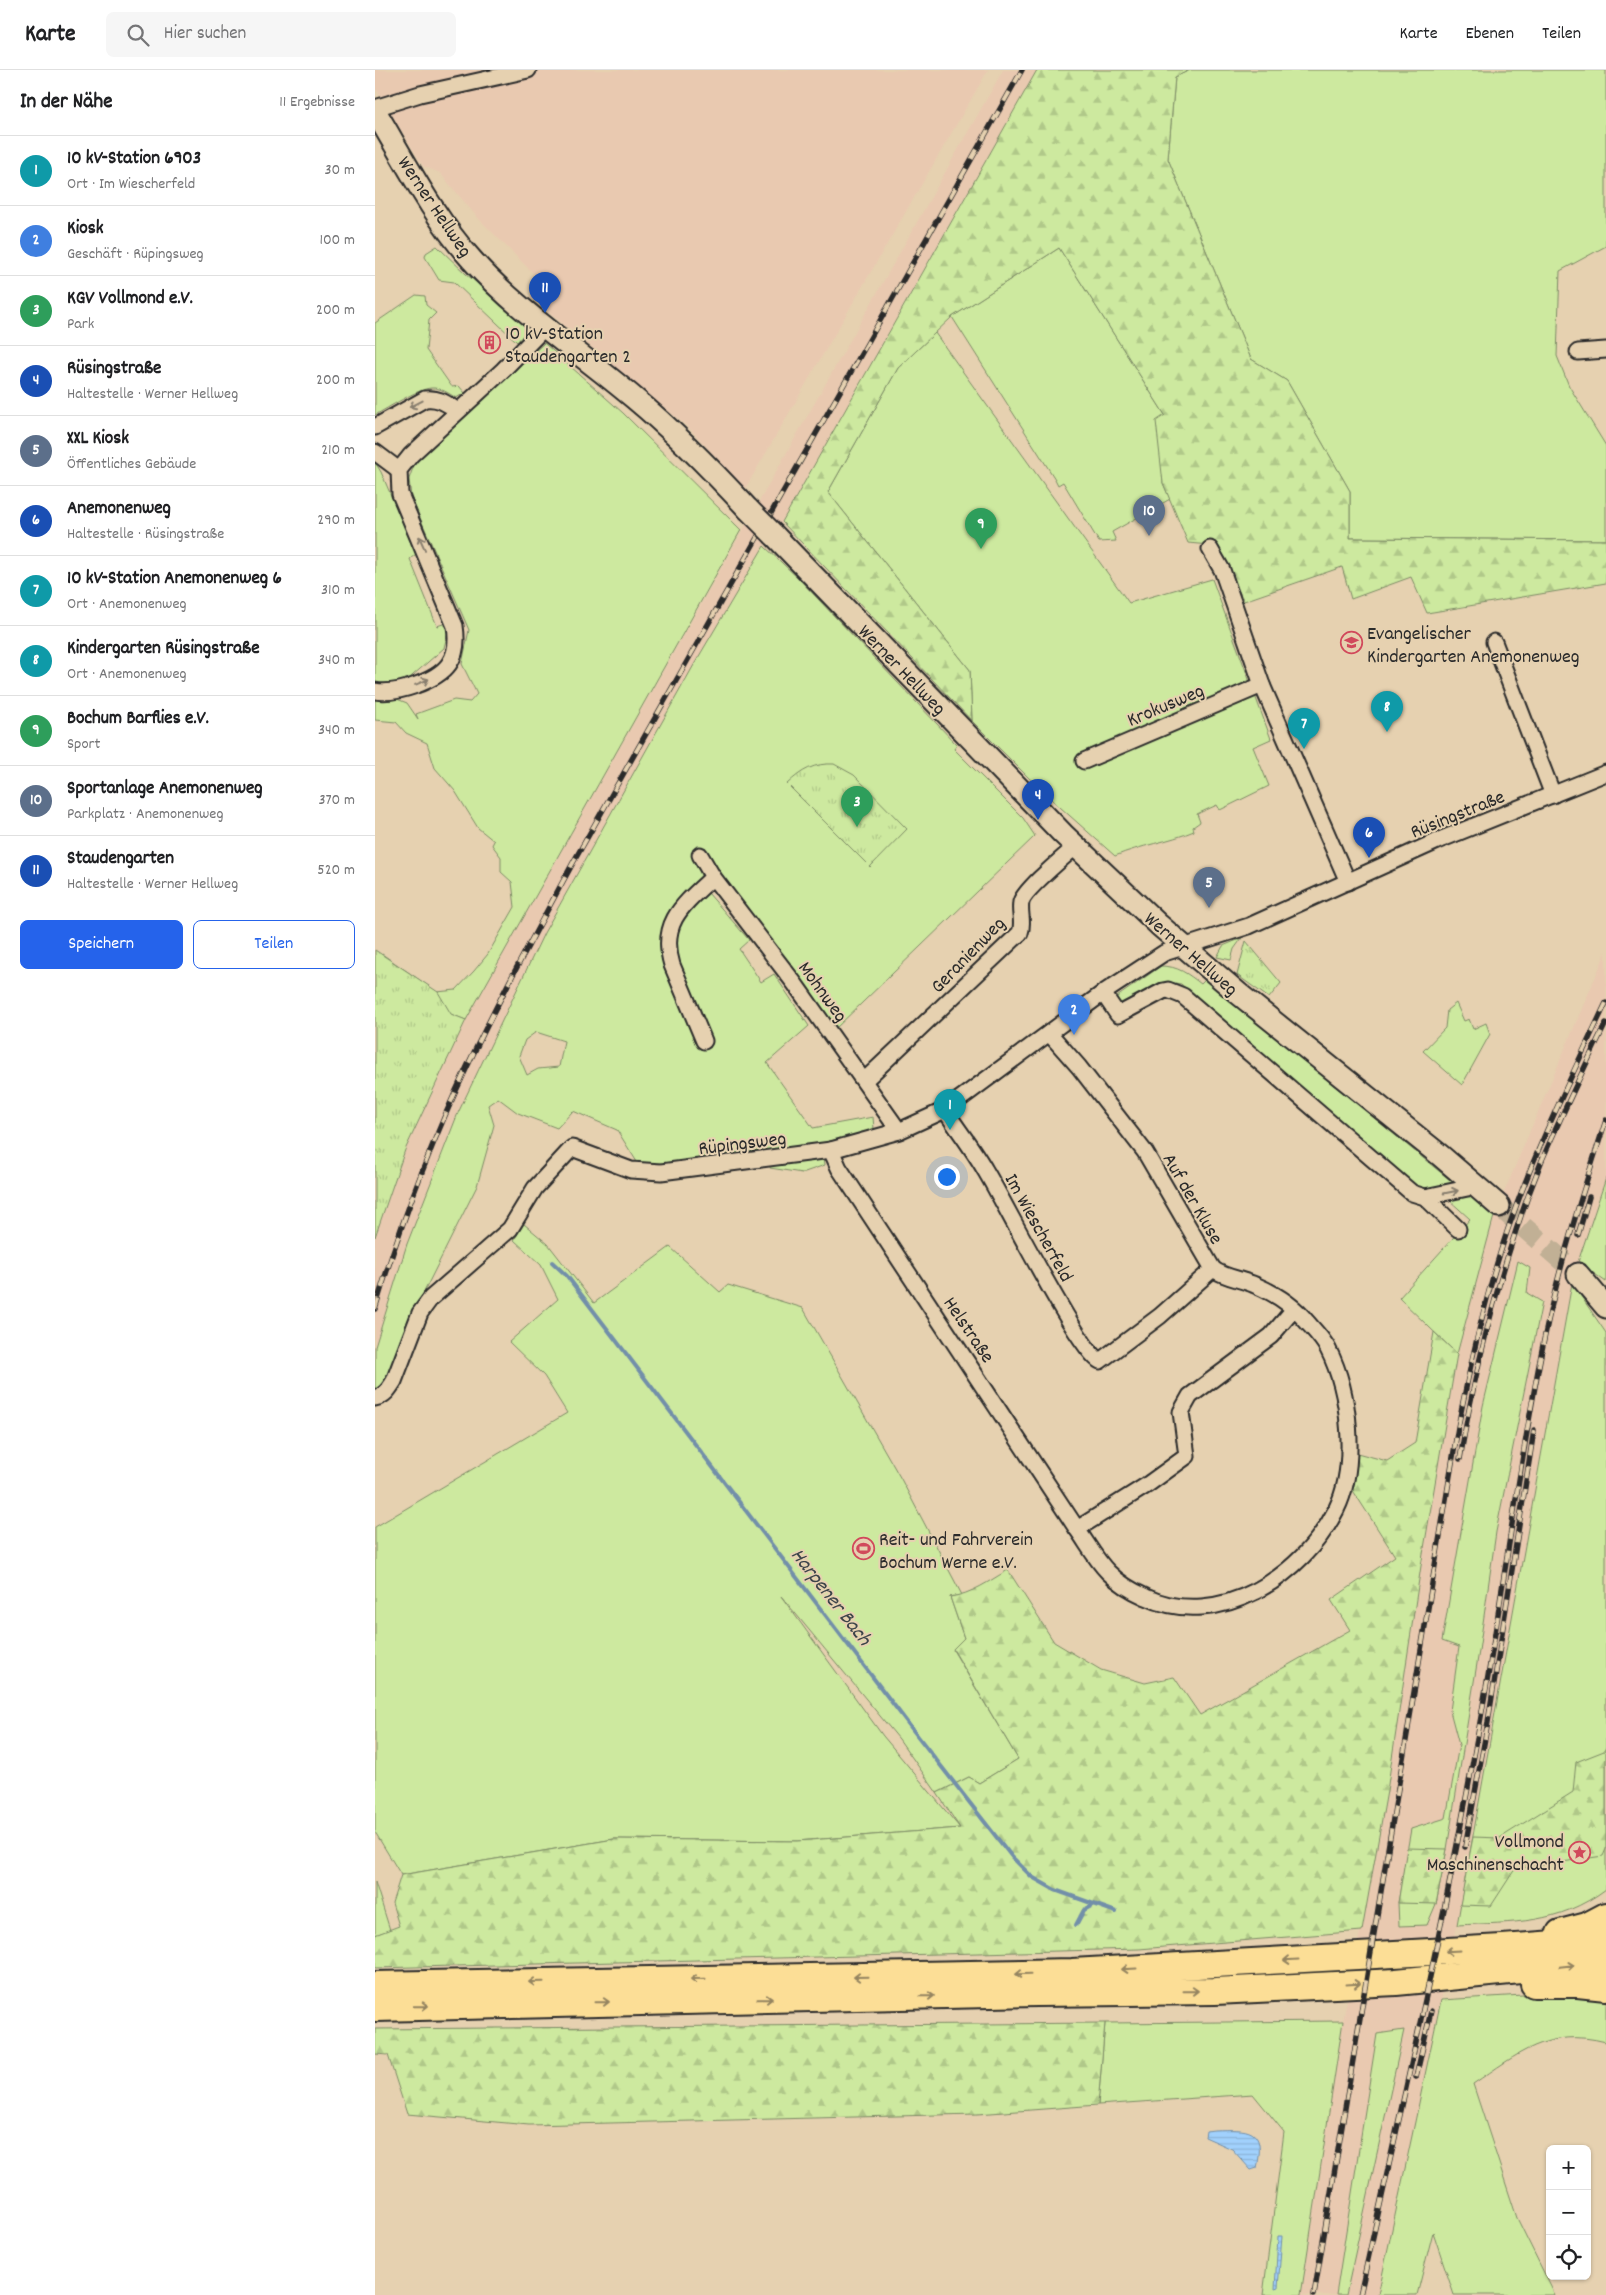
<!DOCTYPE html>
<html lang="de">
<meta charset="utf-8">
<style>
:root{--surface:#fff;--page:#f6f6f6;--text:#202124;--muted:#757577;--line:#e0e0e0;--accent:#2563eb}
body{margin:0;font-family:Dekko,sans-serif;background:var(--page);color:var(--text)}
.controls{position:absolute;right:15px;bottom:15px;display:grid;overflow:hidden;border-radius:8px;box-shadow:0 1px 4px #0004}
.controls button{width:45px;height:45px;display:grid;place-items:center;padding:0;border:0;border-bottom:1px solid var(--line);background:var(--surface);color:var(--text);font:25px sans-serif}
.you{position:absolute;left:571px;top:1106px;width:18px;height:18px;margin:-12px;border:4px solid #fff;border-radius:50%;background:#1a73e8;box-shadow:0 0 0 8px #1a73e833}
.badge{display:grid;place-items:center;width:32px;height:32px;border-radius:50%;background:var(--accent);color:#fff;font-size:16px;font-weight:700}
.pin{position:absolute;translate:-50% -41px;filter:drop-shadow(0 1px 2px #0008)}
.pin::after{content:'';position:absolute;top:26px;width:18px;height:15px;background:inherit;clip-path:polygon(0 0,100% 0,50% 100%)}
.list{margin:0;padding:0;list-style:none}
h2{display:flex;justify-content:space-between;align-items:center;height:65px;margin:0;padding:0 20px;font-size:21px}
h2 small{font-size:16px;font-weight:400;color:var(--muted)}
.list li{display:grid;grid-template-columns:32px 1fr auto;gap:15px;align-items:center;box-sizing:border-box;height:70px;padding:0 20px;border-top:1px solid var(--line)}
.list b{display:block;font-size:19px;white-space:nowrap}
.list p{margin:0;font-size:16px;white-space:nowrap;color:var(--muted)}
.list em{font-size:16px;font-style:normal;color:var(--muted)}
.actions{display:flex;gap:10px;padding:15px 20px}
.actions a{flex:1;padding:11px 0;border:1px solid var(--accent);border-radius:8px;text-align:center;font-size:18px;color:var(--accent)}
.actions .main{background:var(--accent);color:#fff}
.icon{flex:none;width:28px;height:28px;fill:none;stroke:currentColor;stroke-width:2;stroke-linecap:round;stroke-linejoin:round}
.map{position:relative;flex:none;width:1231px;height:2225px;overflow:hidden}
header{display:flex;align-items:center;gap:30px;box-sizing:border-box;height:70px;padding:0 25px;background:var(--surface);border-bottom:1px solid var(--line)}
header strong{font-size:24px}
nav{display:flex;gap:28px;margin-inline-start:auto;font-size:18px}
.search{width:350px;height:45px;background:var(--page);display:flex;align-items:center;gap:12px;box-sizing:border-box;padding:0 18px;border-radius:8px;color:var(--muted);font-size:19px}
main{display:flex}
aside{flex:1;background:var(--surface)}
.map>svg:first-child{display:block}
.built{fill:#e9c9b0}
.green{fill:#cde99f;stroke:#7c8a65;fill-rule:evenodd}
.forest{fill:url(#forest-firs);stroke:#7c8a65}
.park{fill:url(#park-tufts);stroke:#7c8a65}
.water{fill:url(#water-rules);stroke:#728fa9}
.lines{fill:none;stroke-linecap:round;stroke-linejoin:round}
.stream{stroke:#728fa9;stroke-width:4}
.secondary-tunnel{stroke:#c1b095;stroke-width:21;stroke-dasharray:21 11;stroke-linecap:butt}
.minor-casing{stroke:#2b2b2b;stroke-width:19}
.secondary-casing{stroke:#2b2b2b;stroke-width:25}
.motorway-casing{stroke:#2b2b2b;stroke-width:30}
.minor{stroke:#e6d1b0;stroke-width:15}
.secondary{stroke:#e6d1b0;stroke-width:21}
.motorway{stroke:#fcde96;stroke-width:26}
.rail-casing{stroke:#2b2b2b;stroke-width:5.5}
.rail{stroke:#e6d1b0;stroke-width:4;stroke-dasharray:11;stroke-linecap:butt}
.secondary-bridge-casing{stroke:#2b2b2b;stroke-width:25;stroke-linecap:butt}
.secondary-bridge{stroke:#e6d1b0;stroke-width:21}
.oneway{stroke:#887e6e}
.oneway2{stroke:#948460}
.labels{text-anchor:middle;stroke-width:4;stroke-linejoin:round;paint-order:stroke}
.street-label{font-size:20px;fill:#2b2b2b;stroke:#e6d1b0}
.poi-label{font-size:20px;fill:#2b2b2b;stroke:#e6d1b0;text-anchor:start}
.water-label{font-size:21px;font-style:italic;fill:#3d444a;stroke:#e6d1b0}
</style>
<header>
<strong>Karte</strong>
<div class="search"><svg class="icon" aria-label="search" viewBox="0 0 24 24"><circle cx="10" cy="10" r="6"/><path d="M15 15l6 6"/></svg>Hier suchen</div>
<nav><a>Karte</a><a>Ebenen</a><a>Teilen</a></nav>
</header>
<main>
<aside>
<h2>In der Nähe<small>11 Ergebnisse</small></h2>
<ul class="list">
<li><span class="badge" style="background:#0f9aa8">1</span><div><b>10 kV-Station 6903</b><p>Ort · Im Wiescherfeld</p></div><em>30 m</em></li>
<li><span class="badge" style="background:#3f7fe0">2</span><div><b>Kiosk</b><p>Geschäft · Rüpingsweg</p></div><em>100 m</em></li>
<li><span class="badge" style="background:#2e9e5b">3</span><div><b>KGV Vollmond e.V.</b><p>Park</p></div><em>200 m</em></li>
<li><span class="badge" style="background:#1a4fb4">4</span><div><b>Rüsingstraße</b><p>Haltestelle · Werner Hellweg</p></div><em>200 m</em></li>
<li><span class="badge" style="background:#5c6f8a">5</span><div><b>XXL Kiosk</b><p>Öffentliches Gebäude</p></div><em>210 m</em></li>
<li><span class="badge" style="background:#1a4fb4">6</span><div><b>Anemonenweg</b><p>Haltestelle · Rüsingstraße</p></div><em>290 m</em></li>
<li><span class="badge" style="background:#0f9aa8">7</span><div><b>10 kV-Station Anemonenweg 6</b><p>Ort · Anemonenweg</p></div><em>310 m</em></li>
<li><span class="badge" style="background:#0f9aa8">8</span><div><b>Kindergarten Rüsingstraße</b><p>Ort · Anemonenweg</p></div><em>340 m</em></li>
<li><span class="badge" style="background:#2e9e5b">9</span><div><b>Bochum Barflies e.V.</b><p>Sport</p></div><em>340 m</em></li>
<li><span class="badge" style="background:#5c6f8a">10</span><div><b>Sportanlage Anemonenweg</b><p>Parkplatz · Anemonenweg</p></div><em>370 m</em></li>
<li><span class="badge" style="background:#1a4fb4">11</span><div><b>Staudengarten</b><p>Haltestelle · Werner Hellweg</p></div><em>520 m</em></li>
</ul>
<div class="actions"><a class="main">Speichern</a><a>Teilen</a></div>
</aside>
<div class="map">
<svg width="1231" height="2225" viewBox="0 0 1231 2225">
<defs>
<pattern id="forest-firs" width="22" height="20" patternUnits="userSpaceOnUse" patternTransform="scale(1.25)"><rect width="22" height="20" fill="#cde99f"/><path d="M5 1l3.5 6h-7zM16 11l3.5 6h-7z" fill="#b0c889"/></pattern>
<pattern id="park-tufts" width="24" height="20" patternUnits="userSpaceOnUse" patternTransform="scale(1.25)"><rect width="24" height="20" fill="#cde99f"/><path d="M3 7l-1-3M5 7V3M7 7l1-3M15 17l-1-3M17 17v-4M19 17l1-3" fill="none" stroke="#b0c889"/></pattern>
<pattern id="water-rules" width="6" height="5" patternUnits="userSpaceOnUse" patternTransform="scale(1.25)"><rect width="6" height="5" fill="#a1d1fd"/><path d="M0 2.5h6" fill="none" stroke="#8bb4d9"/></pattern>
</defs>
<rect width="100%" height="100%" fill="#e6d1b0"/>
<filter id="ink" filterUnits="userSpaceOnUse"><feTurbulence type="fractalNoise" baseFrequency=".02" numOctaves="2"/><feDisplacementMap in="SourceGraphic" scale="10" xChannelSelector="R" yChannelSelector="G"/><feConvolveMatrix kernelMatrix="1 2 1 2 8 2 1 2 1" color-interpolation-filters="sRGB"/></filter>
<g filter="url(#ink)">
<g class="built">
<polygon points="0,0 613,0 370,419 314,358 155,227 167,212 103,148 65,103 48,96 0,17"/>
<polygon points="628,0 662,0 407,452 389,476 320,593 169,863 83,1043 32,1174 0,1277 0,1167 30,1080 91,950"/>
<polygon points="1231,882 1231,1108 1197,1213 1082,1855 1003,2225 926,2225 968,1951 1012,1721 1046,1496 1082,1284 1119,1146"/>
</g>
<g class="green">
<polygon points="815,0 1231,0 1231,176 1185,201 1182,286 1194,316 1231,376 1231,470 975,468 975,421 912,311 876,289 793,89 800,7"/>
<polygon points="62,176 91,204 156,256 142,272 79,212 64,210 50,187 51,183"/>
<polygon points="684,178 790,345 788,413 795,429 737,462 741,471 724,472 688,412 683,415 680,409 577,247"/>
<path d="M41,225l9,1 1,9 10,8 -7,7 -3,30 26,37 7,-1 6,7 -9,5c-6,-4 -16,-11 -25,-10 -14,1 -43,20 -56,27v-92z"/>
<path d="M560,263l194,270 83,-24 59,160 -18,8 16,39 -49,24 -3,-5 -20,9 3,8 -7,5 1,4c-26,11 -53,14 -79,25l-73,-65 -70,-70 -2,-51 -142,-178 70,-124z"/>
<polygon points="169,273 248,343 366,460 91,950 36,930 7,884 62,922 81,920 99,901 113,884 140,837 137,812 126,802 126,787 117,775 119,771 103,758 80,721 60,698 52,673 31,663 21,652 0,650 0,392 6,402 41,484 35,489 62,556 68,554 73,561 69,578 29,613 12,625 32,633 43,649 41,644 79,630 95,632 102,624 87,594 94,560 36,427 34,409 40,392"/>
<path d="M389,476l35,33 158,166 -3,4 69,69 12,18 -200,193 -133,-174 -2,18 8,20 41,47 -10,9 22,33 13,-8 35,52 -42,37 46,65 60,-11 1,12 -44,13 -6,15 1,8 -23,8 -32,-5 6,-16 -124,13 -15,-3 -20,-32 -44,-19 -16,17 -39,-15 -20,-15 -10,7 6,20 -17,61 -59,118 -31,75 -12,11v-43l32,-103 51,-131 86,-180 151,-270zM161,962l28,9 -5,26 -21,2 -11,6 -8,-19 6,-16z"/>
<polygon points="867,868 859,879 856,890 842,887 848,876"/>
<path d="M786,896c17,0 27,8 40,18l4,-4 289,236 -37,138 -58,-56 71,-79 -22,-20 -7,6 -22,-13 -238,-208 -13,-2 -47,25 -7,-8z"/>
<polygon points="1081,933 1089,951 1094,949 1098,959 1111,953 1115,964 1087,1015 1048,981 1070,958 1072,940"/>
<polygon points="1231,1108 1231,1212 1203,1192"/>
<polygon points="149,1154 173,1174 219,1233 295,1177 345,1222 353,1215 428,1238 526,1409 587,1525 575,1527 589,1568 578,1580 643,1689 604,1713 594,1707 562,1723 524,1669 406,1526 508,1666 585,1758 422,1771 239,1769 26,1805 0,1762 0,1457 192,1343 169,1306 134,1272 183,1229 166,1195 139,1170"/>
<polygon points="1143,1191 1155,1198 1152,1223 1167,1232 1121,1462 1104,1581 1072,1779 1061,1834 1052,1855 1024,1856 1023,1833 1036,1759 1071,1748 1084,1675 1075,1641 1084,1577 1067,1571 1108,1336"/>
<path d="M1197,1213l34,50v556c-48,36 -92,33 -149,36z"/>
<polygon points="0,1812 15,1860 0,1865"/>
<path d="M1181,1923l50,7v42c-58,-15 -87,11 -133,42l44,134 38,77h-101l-21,-63 -16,63h-39l63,-295z"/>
<polygon points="968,1951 926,2225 888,2225 909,2062 878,2024 723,2035 730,1953"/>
<polygon points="1029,1960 971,2225 961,2225 1002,1964"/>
</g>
<g class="forest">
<polygon points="662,0 815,0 800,7 793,89 876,289 912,311 975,421 975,468 1231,470 1231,513 1052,543 1036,507 976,529 967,497 869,531 855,504 834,475 813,473 788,413 781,351 790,345 684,178 577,247 523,298 453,422 595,600 597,651 407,452"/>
<path d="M1059,1262l23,22 -36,212 -34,225 -25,140 -223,18 -764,19v-33l24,-9 -7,-23 9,-28 213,-36 183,2 163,-13 -23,-35 32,-16 10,6 39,-24 -65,-110 11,-11 -14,-41c22,-3 39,-16 58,-27l46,72 47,28 44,13 29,-6 26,38 150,-85 -19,-30 64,-44 -43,-67 5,-36 30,8 28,-18z"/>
<polygon points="1231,1677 1231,1779 1228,1786 1140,1799 1116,1836 1085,1835 1098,1767 1125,1768 1198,1722 1201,1692 1229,1681"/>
<polygon points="1032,1778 1072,1779 1061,1834 1023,1833"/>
<polygon points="730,1953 723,2035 602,2044 154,2055 32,2044 13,1985 0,1984 0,1959"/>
</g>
<g class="park">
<path d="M459,694l20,11 53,54 -37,38 -83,-83c15,-14 27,-21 47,-20z"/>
<polygon points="871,871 906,913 894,928 862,905"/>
<polygon points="0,880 63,922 76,944 91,950 30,1080 0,1167"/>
</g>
<g class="water">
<path d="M839,2060c35,-1 52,-3 43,38l-6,2 -19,-21 -27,-12 1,-6z"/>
<polygon points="903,2166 907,2166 903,2218 900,2219"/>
</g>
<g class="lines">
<g class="stream">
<polyline points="177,1192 192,1206 541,1664 637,1787 657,1807 680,1820 741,1842"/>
<polyline points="701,1855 709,1840 718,1835"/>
</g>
<polyline class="secondary-tunnel" points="1124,1136 1203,1204"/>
<defs>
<g id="minor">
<polyline points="0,38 45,24 153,0"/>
<polyline points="1203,282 1231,280"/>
<path d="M0,357l50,-28c14,-2 22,5 33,12"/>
<polyline points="0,382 24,400"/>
<polyline points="835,479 847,500 887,615 973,812"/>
<polyline points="1119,572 1178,725"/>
<path d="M0,621c21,4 62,-10 74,-27 8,-11 8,-25 6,-38l-55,-132 -1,-24 12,-15 92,-85 43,-44"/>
<polyline points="709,691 887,615"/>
<polyline points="325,785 338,807"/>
<polyline points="728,923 743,945 788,921 793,920 808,926 1037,1123 1050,1127 1083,1159"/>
<path d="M329,971l-32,-76c-13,-43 12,-61 41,-88l82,107 104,147"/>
<path d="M490,1010l155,-147c4,-11 -1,-20 1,-31 3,-12 44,-46 55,-56"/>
<path d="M570,1040c13,20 28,39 40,60 18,29 95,183 115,191l60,-45 53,-47 -68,-117 -66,-85 -30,-34"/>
<path d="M456,1080l8,18 238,361c10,14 19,31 31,43 11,11 24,19 38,25 73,34 157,-21 190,-87 22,-44 14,-118 -8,-161 -5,-10 -14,-19 -21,-27 -13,-16 -33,-29 -52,-37 -13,-6 -30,-7 -42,-16"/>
<polyline points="1050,1127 1102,1116"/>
<path d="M0,1328c10,-2 14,-9 19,-17l26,-68 11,-15 79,-69 25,-41 37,-40 59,22 30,2 170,-22 68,-19 46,-21 158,-117 61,-40 85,-27 193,-87 164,-66"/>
<polyline points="702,1459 772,1415 812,1386 806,1342 815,1326 896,1266 919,1239"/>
</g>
<g id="secondary">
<path d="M0,41c30,50 58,106 97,149 46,52 109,93 162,138 41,34 78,72 114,111"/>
<polyline points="399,465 688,764 784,855 864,924 1066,1086 1124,1136"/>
<polyline points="1203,1204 1231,1237"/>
</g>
<g id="motorway">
<polyline points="1185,1863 1212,1856 1231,1846"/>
<polyline points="1159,1914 1203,1914 1231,1917"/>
<polyline points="0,1915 697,1902 1127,1878 1231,1870"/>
<polyline points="0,1938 662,1923 840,1921 1021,1912 1231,1892"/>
</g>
</defs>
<use href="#minor" class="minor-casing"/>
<use href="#secondary" class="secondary-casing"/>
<use href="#motorway" class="motorway-casing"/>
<use href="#minor" class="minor"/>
<use href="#secondary" class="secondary"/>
<use href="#motorway" class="motorway"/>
<defs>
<g id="rail">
<polyline points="1203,1165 1214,1127"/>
<path d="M0,1239c25,-83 55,-164 92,-242 33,-70 70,-138 107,-206l448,-791"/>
<path d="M1085,1389c17,-101 43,-203 82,-299 20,-46 42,-92 64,-137"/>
<polyline points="1090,1777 1113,1652 1159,1360"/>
<polyline points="1041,2007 1056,1941"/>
<path d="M939,2225l144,-868c12,-61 25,-121 44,-180 27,-84 66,-164 104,-244"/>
<path d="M985,2225c42,-189 85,-377 119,-567 24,-131 39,-263 66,-393 15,-73 38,-144 61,-215"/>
</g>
</defs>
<use href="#rail" class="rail-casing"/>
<use href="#rail" class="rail"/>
<defs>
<polyline id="secondary-bridge" points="373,439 399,465"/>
</defs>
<use href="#secondary-bridge" class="secondary-bridge-casing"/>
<use href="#secondary-bridge" class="secondary-bridge"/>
</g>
<defs><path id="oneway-shaft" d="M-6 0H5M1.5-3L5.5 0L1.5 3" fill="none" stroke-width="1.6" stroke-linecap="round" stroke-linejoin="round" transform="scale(1.25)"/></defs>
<g class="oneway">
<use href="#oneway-shaft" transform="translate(41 334) rotate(153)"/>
<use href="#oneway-shaft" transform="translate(47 473) rotate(-114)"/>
<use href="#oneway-shaft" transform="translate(47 612) rotate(-23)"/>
<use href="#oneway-shaft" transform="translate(1076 1122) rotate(-11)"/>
</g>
<g class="oneway2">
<use href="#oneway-shaft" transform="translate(1078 1881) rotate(177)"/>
<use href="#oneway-shaft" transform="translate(916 1890) rotate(177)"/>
<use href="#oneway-shaft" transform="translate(1192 1896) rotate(-6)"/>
<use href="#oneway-shaft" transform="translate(754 1899) rotate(177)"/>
<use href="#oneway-shaft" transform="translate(648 1904) rotate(178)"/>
<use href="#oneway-shaft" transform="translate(486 1907) rotate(179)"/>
<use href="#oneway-shaft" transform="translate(323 1909) rotate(179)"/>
<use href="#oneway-shaft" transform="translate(161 1912) rotate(179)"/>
<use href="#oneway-shaft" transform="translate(978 1914) rotate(-3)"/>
<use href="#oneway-shaft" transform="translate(816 1921) rotate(-1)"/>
<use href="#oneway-shaft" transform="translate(552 1926) rotate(-1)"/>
<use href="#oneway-shaft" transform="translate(390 1929) rotate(-1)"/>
<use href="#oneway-shaft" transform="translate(227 1932) rotate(-1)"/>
<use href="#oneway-shaft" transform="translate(46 1936) rotate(-1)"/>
</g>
</g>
<defs>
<symbol id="building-ring" viewBox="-11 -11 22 22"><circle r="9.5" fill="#e6d1b0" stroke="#d1495b" stroke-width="1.5"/><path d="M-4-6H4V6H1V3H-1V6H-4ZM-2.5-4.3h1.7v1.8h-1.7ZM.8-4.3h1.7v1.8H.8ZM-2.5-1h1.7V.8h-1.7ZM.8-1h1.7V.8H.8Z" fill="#d1495b"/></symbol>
<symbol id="school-ring" viewBox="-11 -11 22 22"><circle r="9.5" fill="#e6d1b0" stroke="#d1495b" stroke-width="1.5"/><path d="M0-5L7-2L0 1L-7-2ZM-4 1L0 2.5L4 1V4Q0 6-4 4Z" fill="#d1495b"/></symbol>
<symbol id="stadium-ring" viewBox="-11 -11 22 22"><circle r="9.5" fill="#e6d1b0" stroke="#d1495b" stroke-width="1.5"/><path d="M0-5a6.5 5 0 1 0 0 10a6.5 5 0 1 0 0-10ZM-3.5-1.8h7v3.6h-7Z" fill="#d1495b"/></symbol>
<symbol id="sight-ring" viewBox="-11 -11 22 22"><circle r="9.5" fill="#e6d1b0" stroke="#d1495b" stroke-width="1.5"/><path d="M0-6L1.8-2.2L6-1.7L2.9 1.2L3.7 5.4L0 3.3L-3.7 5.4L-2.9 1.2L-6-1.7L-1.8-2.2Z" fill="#d1495b"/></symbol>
</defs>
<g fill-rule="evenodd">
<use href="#building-ring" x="102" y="260" width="25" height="25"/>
<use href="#school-ring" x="964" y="560" width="25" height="25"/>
<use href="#stadium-ring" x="476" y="1466" width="25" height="25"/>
<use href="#sight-ring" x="1192" y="1770" width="25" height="25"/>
</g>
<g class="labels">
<g class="street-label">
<text transform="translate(61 136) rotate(56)" y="7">Werner Hellweg</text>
<text transform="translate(528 599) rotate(46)" y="7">Werner Hellweg</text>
<text transform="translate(790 634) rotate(-23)" y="7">Krokusweg</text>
<text transform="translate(1082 743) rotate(-22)" y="7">Rüsingstraße</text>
<text transform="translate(817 883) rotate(41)" y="7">Werner Hellweg</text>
<text transform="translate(592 884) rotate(-46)" y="7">Geranienweg</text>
<text transform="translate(449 921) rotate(54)" y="7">Mohnweg</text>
<text transform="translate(367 1072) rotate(-7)" y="7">Rüpingsweg</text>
<text transform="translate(819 1128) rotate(60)" y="7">Auf der Kluse</text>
<text transform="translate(665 1157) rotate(61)" y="7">Im Wiescherfeld</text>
<text transform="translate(595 1259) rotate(56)" y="7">Helstraße</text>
</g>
<g class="poi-label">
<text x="130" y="269">10 kV-Station<tspan x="130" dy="23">Staudengarten 2</tspan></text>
<text x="992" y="569">Evangelischer<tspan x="992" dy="23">Kindergarten Anemonenweg</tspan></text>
<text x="504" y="1475">Reit- und Fahrverein<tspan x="504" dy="23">Bochum Werne e.V.</tspan></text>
<text x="1189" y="1777" text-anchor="end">Vollmond<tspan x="1189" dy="23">Maschinenschacht</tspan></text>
</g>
<g class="water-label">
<text transform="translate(457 1526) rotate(52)" y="7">Harpener Bach</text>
</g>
</g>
</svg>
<div class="controls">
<button>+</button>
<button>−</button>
<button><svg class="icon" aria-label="locate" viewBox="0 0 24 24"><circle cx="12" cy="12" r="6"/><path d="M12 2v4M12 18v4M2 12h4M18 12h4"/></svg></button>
</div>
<div class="you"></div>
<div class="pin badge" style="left:575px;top:1060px;background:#0f9aa8">1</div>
<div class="pin badge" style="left:699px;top:965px;background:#3f7fe0">2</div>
<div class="pin badge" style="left:482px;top:757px;background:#2e9e5b">3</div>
<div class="pin badge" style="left:663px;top:750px;background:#1a4fb4">4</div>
<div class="pin badge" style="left:834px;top:838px;background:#5c6f8a">5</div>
<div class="pin badge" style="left:994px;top:788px;background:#1a4fb4">6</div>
<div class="pin badge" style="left:929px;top:679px;background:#0f9aa8">7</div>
<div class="pin badge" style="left:1012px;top:662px;background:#0f9aa8">8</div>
<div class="pin badge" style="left:606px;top:479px;background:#2e9e5b">9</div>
<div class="pin badge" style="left:774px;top:466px;background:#5c6f8a">10</div>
<div class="pin badge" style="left:170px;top:243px;background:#1a4fb4">11</div>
</div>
</main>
